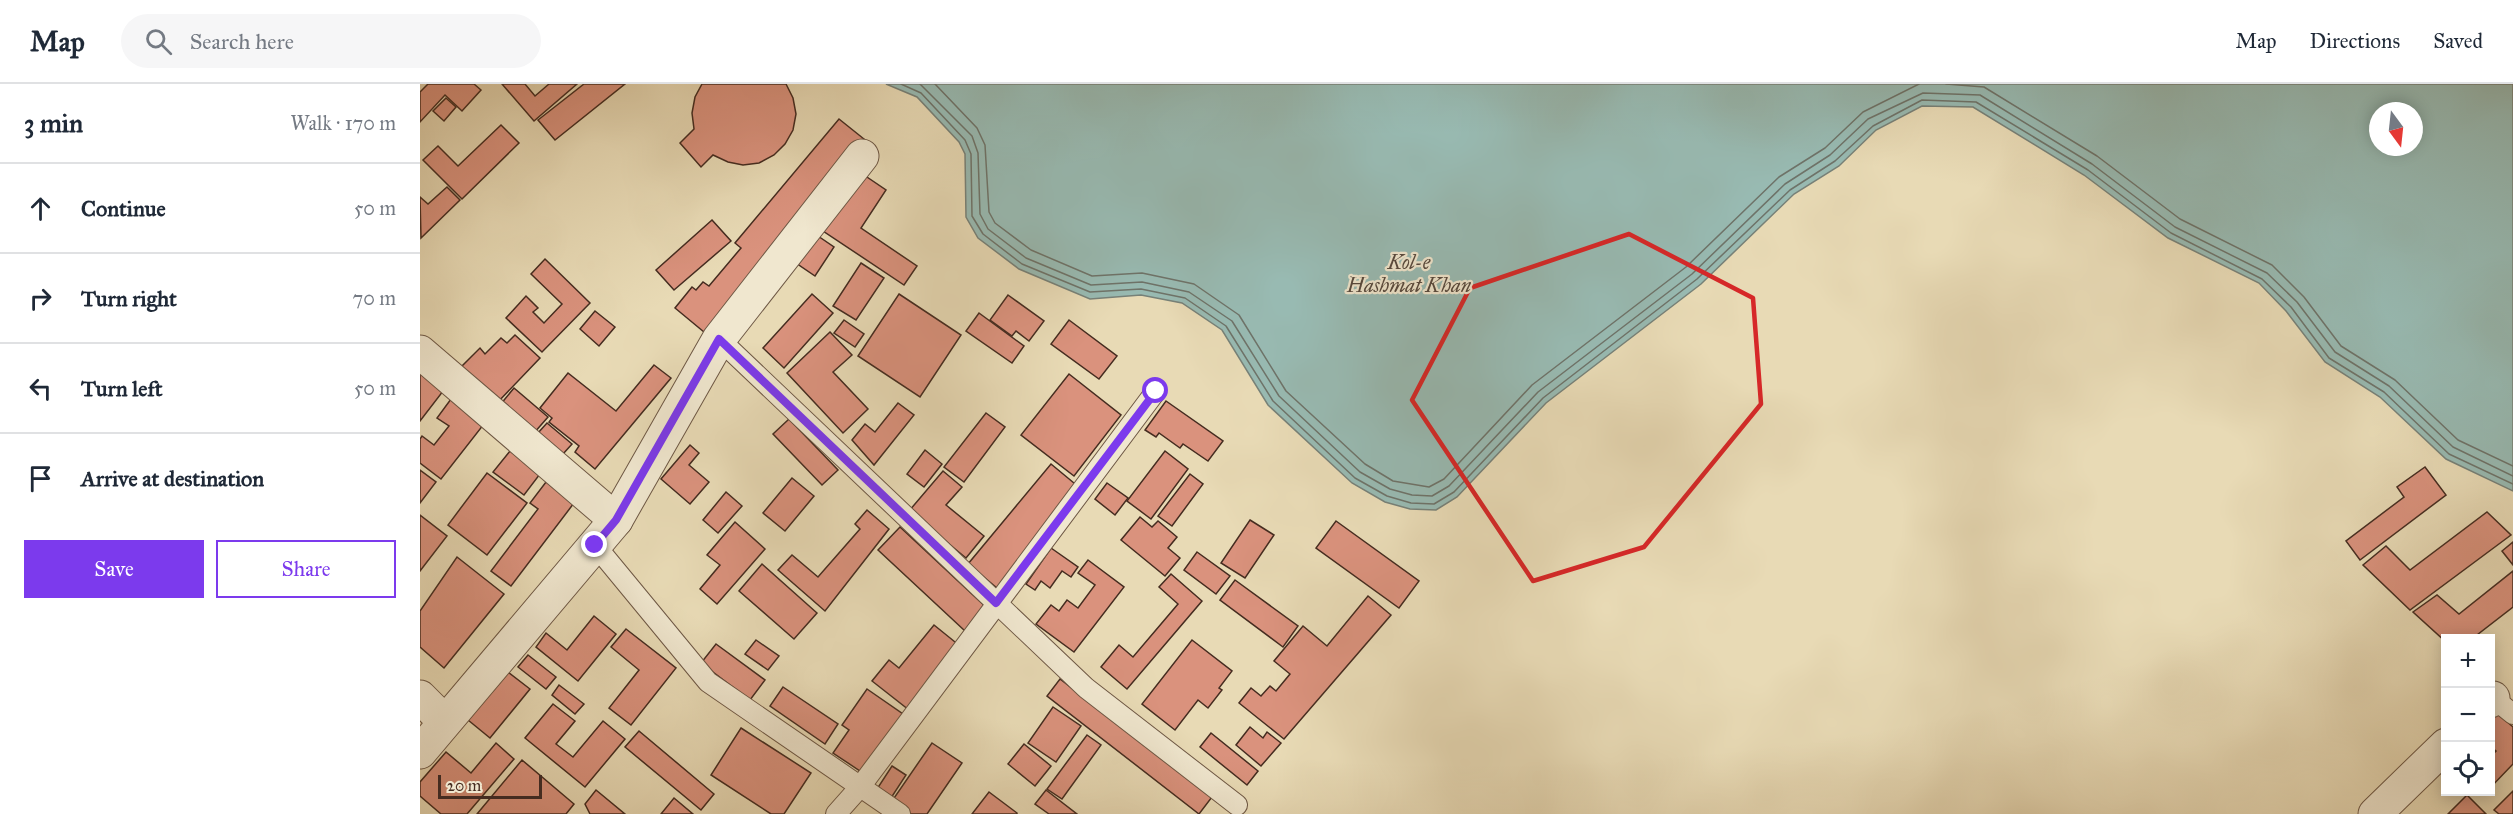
<!DOCTYPE html>
<meta charset="utf-8">
<style>
:root{--surface:#fff;--page:#f6f6f7;--text:#1f2937;--muted:#747a83;--line:#e0e1e3;--accent:#7c3aed}
body{margin:0;font-family:"IM FELL Great Primer",serif;background:var(--page);color:var(--text)}
.controls{position:absolute;right:18px;bottom:18px;display:grid;overflow:hidden;border-radius:0px;box-shadow:0 3px 15px #0003}
.controls button{width:54px;height:54px;display:grid;place-items:center;padding:0;border:0;border-bottom:2px solid var(--line);background:var(--surface);color:var(--text);font:30px sans-serif}
.compass{position:absolute;left:1949px;top:18px;width:54px;height:54px;border-radius:50%;background:var(--surface);box-shadow:0 3px 15px #0003;rotate:165deg}
.scale{position:absolute;left:18px;bottom:15px;width:104px;box-sizing:border-box;padding-left:6px;border:3px solid #452c20;border-top:0;font-size:16px;line-height:21px;white-space:nowrap;color:#452c20;-webkit-text-stroke:4px #f0e7cf;paint-order:stroke}
.stop{position:absolute;width:18px;height:18px;margin:-14px;border:4px solid #7c3aed;border-radius:50%;background:#fff}
.stop.end{background:#7c3aed;border-color:#fff;box-shadow:0 2px 6px #0008}
.list{margin:0;padding:0;list-style:none}
h2{display:flex;justify-content:space-between;align-items:center;height:78px;margin:0;padding:0 24px;font-size:26px}
h2 small{font-size:20px;font-weight:400;color:var(--muted)}
.list li{display:grid;grid-template-columns:39px 1fr auto;gap:18px;align-items:center;box-sizing:border-box;height:90px;padding:0 24px;border-top:2px solid var(--line)}
.list b{display:block;font-size:22px;white-space:nowrap}
.list em{font-size:20px;font-style:normal;color:var(--muted)}
.actions{display:flex;gap:12px;padding:18px 24px}
.actions a{flex:1;padding:14px 0;border:2px solid var(--accent);border-radius:0px;text-align:center;font-size:21px;color:var(--accent)}
.actions .main{background:var(--accent);color:#fff}
.icon{flex:none;width:33px;height:33px;fill:none;stroke:currentColor;stroke-width:2;stroke-linecap:round;stroke-linejoin:round}
.map{position:relative;flex:none;width:2093px;height:730px;overflow:hidden}
header{display:flex;align-items:center;gap:36px;box-sizing:border-box;height:84px;padding:0 30px;background:var(--surface);border-bottom:2px solid var(--line)}
header strong{font-size:28px}
nav{display:flex;gap:33px;margin-inline-start:auto;font-size:21px}
.search{width:420px;height:54px;background:var(--page);display:flex;align-items:center;gap:15px;box-sizing:border-box;padding:0 21px;border-radius:33px;color:var(--muted);font-size:22px}
main{display:flex}
aside{flex:1;background:var(--surface)}
.map>svg:first-child{display:block}
.water{fill:#98bab2;stroke:#778178;stroke-width:1.5;fill-rule:evenodd}
.lines{fill:none;stroke-linecap:round;stroke-linejoin:round}
.shore{stroke:#6e7369;stroke-width:1.5}
.building{fill:#da927d;stroke:#452c20;stroke-width:1.5}
.lane-casing{stroke:#6e5845;stroke-width:22}
.street-casing{stroke:#6e5845;stroke-width:35}
.lane{stroke:#f0e7cf;stroke-width:20}
.street{stroke:#f0e7cf;stroke-width:33}
.route{stroke:#7c3aed;stroke-width:8}
.marked{fill:none;stroke:#d62828;stroke-width:4.5;stroke-linejoin:round}
.labels{text-anchor:middle;stroke-width:4.5;stroke-linejoin:round;paint-order:stroke}
.water-label{font-size:20px;font-style:italic;fill:#56483d;stroke:#f0e7cf}
</style>
<header>
<strong>Map</strong>
<div class="search"><svg class="icon" aria-label="search" viewBox="0 0 24 24"><circle cx="10" cy="10" r="6"/><path d="M15 15l6 6"/></svg>Search here</div>
<nav><a>Map</a><a>Directions</a><a>Saved</a></nav>
</header>
<main>
<aside>
<h2>3 min<small>Walk · 170 m</small></h2>
<ul class="list">
<li><svg class="icon" aria-label="ahead" viewBox="0 0 24 24"><path d="M12 20V5M6 11l6-6 6 6"/></svg><div><b>Continue</b></div><em>50 m</em></li>
<li><svg class="icon" aria-label="right" viewBox="0 0 24 24"><path d="M7 20v-9h11M14 6l5 5-5 5"/></svg><div><b>Turn right</b></div><em>70 m</em></li>
<li><svg class="icon" aria-label="left" viewBox="0 0 24 24"><path d="M17 20v-9H6M10 6l-5 5 5 5"/></svg><div><b>Turn left</b></div><em>50 m</em></li>
<li><svg class="icon" aria-label="arrive" viewBox="0 0 24 24"><path d="M6 21V4h12l-3 4 3 4H6"/></svg><div><b>Arrive at destination</b></div></li>
</ul>
<div class="actions"><a class="main">Save</a><a>Share</a></div>
</aside>
<div class="map">
<svg width="2093" height="730" viewBox="0 0 2093 730">
<rect width="100%" height="100%" fill="#e8dab5"/>
<filter id="stains"><feTurbulence type="fractalNoise" baseFrequency=".00333" numOctaves="4"/><feColorMatrix values="0 0 0 0 .2 0 0 0 0 .09 0 0 0 0 .02 0 0 0 .5 -.17"/></filter>
<radialGradient id="worn" r=".72"><stop offset=".6" stop-color="#630" stop-opacity="0"/><stop offset="1" stop-color="#630" stop-opacity=".3"/></radialGradient>
<path class="water" d="M466,0h1627v407l-67,-32 -66,-62 -55,-35 -39,-51 -27,-28 -91,-45 -84,-63 -111,-68 -51,-1 -46,24 -37,36 -45,28 -93,90 -155,119 -89,94 -21,13 -26,-1 -25,-7 -33,-19 -84,-78 -46,-75 -40,-27 -41,-8 -51,4 -71,-30 -41,-31 -12,-21 -1,-63 -6,-12 -42,-45zM1958,27h36v36h-36z"/>
<g class="lines">
<g class="shore">
<polyline points="481,0 501,9 545,56 551,70 552,132 563,150 602,180 670,208 721,205 765,214 806,242 853,317 935,394 967,412 991,419 1014,420 1034,408 1123,314 1277,195 1370,106 1415,77 1453,42 1502,16 1556,18 1668,86 1751,149 1842,195 1871,223 1909,274 1964,308 2029,370 2093,400"/>
<polyline points="500,0 552,52 558,69 560,130 568,145 606,174 671,201 722,198 769,208 812,237 859,312 940,388 970,405 992,411 1012,412 1029,402 1118,308 1272,190 1365,100 1410,71 1448,35 1503,9 1560,11 1672,80 1755,143 1847,189 1877,218 1915,268 1969,302 2033,363 2093,392"/>
<polyline points="515,0 557,44 565,61 569,128 575,139 611,166 672,192 722,189 774,200 819,231 866,307 945,380 973,397 1009,403 1024,395 1112,301 1266,183 1359,93 1405,64 1443,28 1499,0"/>
<polyline points="1526,0 1564,3 1677,72 1760,135 1852,181 1884,213 1921,262 1975,296 2038,356 2093,382"/>
</g>
</g>
<g class="building">
<polygon points="8,0 54,0 61,6 42,27 25,11 0,38 0,8"/>
<polygon points="82,0 105,0 115,12 129,0 157,0 114,37"/>
<polygon points="164,0 205,0 135,56 118,36"/>
<polygon points="282,0 366,0 373,14 376,30 373,46 365,60 354,71 339,79 323,81 308,78 293,71 281,83 260,59 274,45 272,29 275,13"/>
<polygon points="26,14 36,23 24,37 13,27"/>
<polygon points="419,35 444,55 284,248 255,224 272,203 276,206 283,198 289,202 321,164 315,159"/>
<polygon points="81,41 99,59 42,115 3,76 18,62 38,82"/>
<polygon points="441,89 466,106 441,144 497,182 484,201 403,147"/>
<polygon points="27,103 40,116 1,154 0,113 8,120"/>
<polygon points="292,136 311,157 254,206 236,186"/>
<polygon points="395,150 414,163 395,192 376,179"/>
<polygon points="125,175 170,219 122,268 86,234 106,212 118,224 113,228 124,239 142,220 111,190"/>
<polygon points="441,179 464,194 436,236 413,222"/>
<polygon points="392,210 413,229 364,284 343,264"/>
<polygon points="479,210 541,251 500,313 438,272"/>
<polygon points="588,211 624,237 609,257 596,247 592,252 570,236"/>
<polygon points="175,227 195,243 179,262 160,245"/>
<polygon points="559,229 604,262 592,279 546,247"/>
<polygon points="424,236 444,250 435,263 414,249"/>
<polygon points="649,236 697,272 679,295 631,260"/>
<polygon points="410,248 432,271 413,288 448,325 423,349 367,289"/>
<polygon points="95,251 120,274 77,319 40,284 60,264 65,270 81,254 87,259"/>
<polygon points="234,281 251,294 175,385 155,368 159,362 129,338 132,334 120,324 148,289 196,327"/>
<polygon points="5,285 27,302 0,337 0,291"/>
<polygon points="649,290 701,331 654,392 601,351"/>
<polygon points="94,304 128,333 114,349 80,321"/>
<polygon points="31,315 64,340 21,395 0,379 0,355 2,352 14,361 29,342 17,334"/>
<polygon points="746,317 803,357 788,377 763,360 760,364 739,349 736,353 725,346"/>
<polygon points="478,319 494,331 454,381 432,356 445,340 455,348"/>
<polygon points="566,329 585,343 544,398 524,383"/>
<polygon points="369,335 418,386 402,401 353,350"/>
<polygon points="127,339 152,360 143,370 118,349"/>
<polygon points="270,361 279,369 269,381 289,398 270,420 241,395"/>
<polygon points="505,366 522,380 504,403 487,390"/>
<polygon points="90,367 120,390 104,411 73,388"/>
<polygon points="745,367 768,385 731,435 707,417"/>
<polygon points="631,380 660,404 577,504 548,480"/>
<polygon points="2005,383 2026,411 1940,476 1926,457 1984,413 1977,403"/>
<polygon points="0,386 16,398 0,419"/>
<polygon points="523,387 542,403 526,421 564,452 546,474 489,427"/>
<polygon points="67,389 107,419 67,471 28,441"/>
<polygon points="770,390 783,400 752,442 738,432"/>
<polygon points="372,394 394,412 365,447 343,429"/>
<polygon points="126,398 154,419 91,502 71,487 118,425 110,419"/>
<polygon points="687,399 708,414 695,431 675,415"/>
<polygon points="306,408 322,422 298,449 283,436"/>
<polygon points="447,426 469,445 405,527 358,486 372,471 398,493 440,445 435,440"/>
<polygon points="2067,428 2091,451 1990,526 1943,481 1966,462 1990,486"/>
<polygon points="0,431 27,452 0,487"/>
<polygon points="720,433 732,443 738,437 757,453 748,464 760,474 745,492 701,456"/>
<polygon points="830,436 854,451 825,494 801,479"/>
<polygon points="916,437 999,497 979,524 896,464"/>
<polygon points="315,438 345,465 297,520 280,505 300,481 287,471"/>
<polygon points="480,443 567,524 545,547 458,466"/>
<polygon points="2093,458 2093,481 2082,467"/>
<polygon points="631,464 658,483 651,493 642,487 630,504 621,497 615,506 606,500"/>
<polygon points="777,468 810,492 796,510 764,486"/>
<polygon points="37,473 84,510 24,584 0,563 0,527"/>
<polygon points="668,476 704,503 654,568 616,540 631,521 639,527 647,516 658,524 675,501 658,489"/>
<polygon points="342,480 397,529 374,555 319,507"/>
<polygon points="2093,487 2093,523 2053,554 2026,554 2026,558 1993,528 2017,511 2039,530"/>
<polygon points="751,490 782,517 707,605 681,583 699,561 713,573 758,520 739,503"/>
<polygon points="815,496 878,542 863,563 800,516"/>
<polygon points="948,512 971,531 864,655 819,619 831,604 841,612 850,602 856,607 870,590 854,577 883,542 907,562"/>
<polygon points="174,532 196,550 158,597 116,563 126,549 147,566"/>
<polygon points="514,541 540,562 489,626 452,597 469,576 479,584"/>
<polygon points="206,545 256,584 211,641 189,624 219,586 191,563"/>
<polygon points="336,556 359,572 348,586 325,570"/>
<polygon points="772,556 812,587 799,604 802,606 788,624 778,616 755,646 722,620"/>
<polygon points="296,560 345,596 330,616 281,579"/>
<polygon points="108,571 136,593 126,605 98,583"/>
<polygon points="88,588 110,605 70,654 48,636"/>
<polygon points="640,595 792,713 779,730 627,612"/>
<polygon points="139,601 164,620 155,630 132,611"/>
<polygon points="363,603 418,640 405,660 350,622"/>
<polygon points="447,605 483,630 443,689 413,669 429,646 422,641"/>
<polygon points="133,620 155,637 136,660 153,673 183,637 205,655 165,703 105,654"/>
<polygon points="633,623 661,642 636,678 608,659"/>
<polygon points="2077,629 2093,643 2093,680 2070,704 2070,673 2076,667 2070,662 2070,637"/>
<polygon points="830,643 843,654 847,648 861,659 841,682 816,661"/>
<polygon points="321,644 391,689 364,730 351,730 291,691"/>
<polygon points="219,647 294,710 281,726 205,663"/>
<polygon points="791,649 838,687 827,701 780,663"/>
<polygon points="667,651 681,661 642,715 627,705"/>
<polygon points="76,659 94,675 47,730 21,730 0,712 0,698 26,668 51,689"/>
<polygon points="512,659 542,679 507,730 491,730 472,717"/>
<polygon points="604,660 631,682 615,702 588,680"/>
<polygon points="102,676 154,720 146,730 57,730"/>
<polygon points="472,682 486,691 471,714 457,705"/>
<polygon points="176,706 205,730 170,730 165,720"/>
<polygon points="626,706 657,730 629,730 615,720"/>
<polygon points="2093,707 2093,730 2079,730 2074,726"/>
<polygon points="569,708 597,729 597,730 552,730"/>
<polygon points="2047,711 2066,730 2028,730"/>
<polygon points="254,714 273,730 241,730"/>
</g>
<g class="lines">
<defs>
<g id="lane">
<polyline points="299,255 666,604 817,721"/>
<polyline points="175,461 288,598 480,730"/>
<polyline points="2073,614 2093,630"/>
<polyline points="416,730 440,703 736,307"/>
</g>
<g id="street">
<polyline points="0,268 196,436"/>
<polyline points="0,613 24,637"/>
<polyline points="2070,617 2073,614"/>
<polyline points="0,668 196,436 299,255 442,72"/>
<polyline points="1955,730 2026,661"/>
</g>
</defs>
<use href="#lane" class="lane-casing"/>
<use href="#street" class="street-casing"/>
<use href="#lane" class="lane"/>
<use href="#street" class="street"/>
</g>
<g class="lines">
<polyline class="route" points="175,461 196,436 299,255 576,519 736,307"/>
</g>
<path class="marked" d="M1209,150l124,64 8,106 -117,143 -111,34 -121,-181 58,-112z"/>
<g class="labels">
<g class="water-label">
<text x="989" y="185">Kol-e<tspan x="989" dy="23">Hashmat Khan</tspan></text>
</g>
</g>
<rect width="100%" height="100%" filter="url(#stains)"/>
<rect width="100%" height="100%" fill="url(#worn)"/>
</svg>
<div class="controls">
<button>+</button>
<button>−</button>
<button><svg class="icon" aria-label="locate" viewBox="0 0 24 24"><circle cx="12" cy="12" r="6"/><path d="M12 2v4M12 18v4M2 12h4M18 12h4"/></svg></button>
</div>
<svg class="compass" viewBox="-18 -18 36 36"><path d="M0-13l5 13h-10z" fill="#e53935"/><path d="M0 13l5-13h-10z" fill="#747a83"/></svg>
<div class="scale">20 m</div>
<div class="stop" style="left:736px;top:307px"></div>
<div class="stop end" style="left:175px;top:461px"></div>
</div>
</main>
